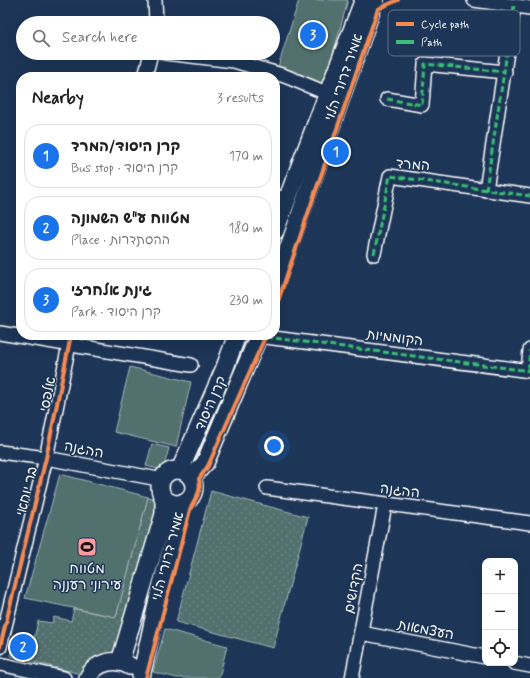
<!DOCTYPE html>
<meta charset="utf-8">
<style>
:root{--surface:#fff;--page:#f2f2f2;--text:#222;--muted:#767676;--line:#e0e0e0;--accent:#1a73e8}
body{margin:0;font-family:Mynerve,"Playpen Sans Hebrew",sans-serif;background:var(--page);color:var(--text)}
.controls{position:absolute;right:12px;bottom:12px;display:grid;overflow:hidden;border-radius:8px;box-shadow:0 4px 16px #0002}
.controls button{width:36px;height:36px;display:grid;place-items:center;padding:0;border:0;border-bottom:1px solid var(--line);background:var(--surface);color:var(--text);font:20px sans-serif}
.you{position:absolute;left:274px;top:446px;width:14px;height:14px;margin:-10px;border:3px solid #fff;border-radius:50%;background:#1a73e8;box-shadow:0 0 0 6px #1a73e833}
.badge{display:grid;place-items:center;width:26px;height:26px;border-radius:50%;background:var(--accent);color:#fff;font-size:13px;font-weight:700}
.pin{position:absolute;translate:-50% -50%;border:2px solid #fff;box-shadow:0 1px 4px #0006}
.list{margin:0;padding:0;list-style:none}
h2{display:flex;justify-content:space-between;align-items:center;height:52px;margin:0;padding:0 16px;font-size:17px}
h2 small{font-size:13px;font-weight:400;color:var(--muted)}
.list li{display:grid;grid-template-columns:26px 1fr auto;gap:12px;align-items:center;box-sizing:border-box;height:64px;margin:0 8px 8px;padding:0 8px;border:1px solid var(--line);border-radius:16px}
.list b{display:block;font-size:15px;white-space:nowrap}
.list p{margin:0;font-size:13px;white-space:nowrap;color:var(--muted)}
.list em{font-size:13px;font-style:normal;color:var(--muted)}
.icon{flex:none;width:22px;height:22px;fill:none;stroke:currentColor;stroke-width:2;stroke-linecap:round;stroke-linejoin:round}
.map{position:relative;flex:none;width:530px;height:678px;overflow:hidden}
.search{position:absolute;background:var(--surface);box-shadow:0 4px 16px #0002;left:16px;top:16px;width:264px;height:44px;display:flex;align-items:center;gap:10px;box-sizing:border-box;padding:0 14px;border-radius:22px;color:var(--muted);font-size:15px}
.panel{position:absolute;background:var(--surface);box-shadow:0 4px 16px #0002;left:16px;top:72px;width:264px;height:268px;border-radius:16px}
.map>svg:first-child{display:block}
.grass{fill:url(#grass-dots);stroke:#a8b7b6}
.park{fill:#516f6e;stroke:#a8b7b6}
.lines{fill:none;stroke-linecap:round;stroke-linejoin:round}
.minor-casing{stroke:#fff;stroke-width:16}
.tertiary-casing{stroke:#fff;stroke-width:20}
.minor{stroke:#1d3557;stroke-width:13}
.tertiary{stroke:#1d3557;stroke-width:17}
.quiet{stroke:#3abd76;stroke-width:3;stroke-dasharray:6 3;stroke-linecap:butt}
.cycleway-casing{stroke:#1d3557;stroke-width:6}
.cycleway{stroke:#f68b52;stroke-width:4}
.labels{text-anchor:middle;stroke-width:3;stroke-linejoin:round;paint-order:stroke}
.street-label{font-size:14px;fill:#fff;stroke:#1d3557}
.poi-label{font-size:14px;fill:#fff;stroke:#1d3557}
.key{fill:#1d3557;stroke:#617289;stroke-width:1}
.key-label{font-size:11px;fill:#fff}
</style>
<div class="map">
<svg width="530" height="678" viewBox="0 0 530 678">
<defs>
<pattern id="grass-dots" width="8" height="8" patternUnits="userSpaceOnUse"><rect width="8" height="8" fill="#516f6e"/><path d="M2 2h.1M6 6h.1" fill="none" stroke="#6b8584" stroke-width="1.8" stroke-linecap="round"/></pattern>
</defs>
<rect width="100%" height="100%" fill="#1d3557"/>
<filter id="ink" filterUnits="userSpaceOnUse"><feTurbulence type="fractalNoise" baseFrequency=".025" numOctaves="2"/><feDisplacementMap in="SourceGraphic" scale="8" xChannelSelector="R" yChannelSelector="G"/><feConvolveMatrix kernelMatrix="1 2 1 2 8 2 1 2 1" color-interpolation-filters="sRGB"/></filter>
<g filter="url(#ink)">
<g class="grass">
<polygon points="240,335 256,335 196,468 188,463"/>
<polygon points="211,491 308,517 273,648 176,622"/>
<polygon points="148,497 159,500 116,657 85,675 10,656 13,643 32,648 38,621 52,623 54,617 71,621 74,609 116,617"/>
</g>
<g class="park">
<polygon points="299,0 348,0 324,86 277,70"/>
<polygon points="130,367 191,382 176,447 114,432"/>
<polygon points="152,444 169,448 163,470 146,466"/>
<polygon points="60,474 148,497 116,617 25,598"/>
<polygon points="165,629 227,646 219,678 177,678 153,672"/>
</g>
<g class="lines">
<defs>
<g id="minor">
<polyline points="155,0 156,23"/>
<polyline points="474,0 530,8"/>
<polyline points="165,53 234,61 285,76 319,90"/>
<polyline points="145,77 151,53"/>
<polyline points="387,99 422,105 425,64 505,72"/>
<polyline points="486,190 514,6"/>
<polyline points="275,196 286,200"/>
<polyline points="374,254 390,176 530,196"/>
<polyline points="0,333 191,365"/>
<polyline points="258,336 530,371"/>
<polyline points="528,370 530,350"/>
<polyline points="0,452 46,458 153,478 160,482"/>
<polyline points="267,488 530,523"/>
<polyline points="361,633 485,657"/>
<polyline points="0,647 46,458 71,335"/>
<polyline points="514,663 530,666"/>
<polyline points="0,664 64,678"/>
<polyline points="352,678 385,505"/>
</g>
<g id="tertiary">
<polyline points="275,231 362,4"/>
<polyline points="275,287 375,0"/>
<polyline points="180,470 224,370 237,335"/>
<circle cx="177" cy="487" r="17"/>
<polyline points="191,478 205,463 259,335"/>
<polyline points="120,662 164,514 164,498"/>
<polyline points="141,677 159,595 184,502"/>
<path d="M88,678c7,-16 28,-21 42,-12"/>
</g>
</defs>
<use href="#minor" class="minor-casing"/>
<use href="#tertiary" class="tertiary-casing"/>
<use href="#minor" class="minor"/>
<use href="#tertiary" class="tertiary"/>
<g class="quiet">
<polyline points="387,99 422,105 425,64 505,72"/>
<polyline points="486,190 514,6"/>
<polyline points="374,254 390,176 530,196"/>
<polyline points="258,336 530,371"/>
<polyline points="528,370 530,350"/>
</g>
<defs>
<g id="cycleway">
<polyline points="275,310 378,9 398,0"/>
<polyline points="0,647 46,458 71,335"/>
<path d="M146,678l44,-168c5,-12 12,-17 9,-31l9,-13 58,-131"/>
</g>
</defs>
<use href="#cycleway" class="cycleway-casing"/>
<use href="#cycleway" class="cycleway"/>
</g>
</g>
<defs>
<symbol id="stadium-square" viewBox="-11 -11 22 22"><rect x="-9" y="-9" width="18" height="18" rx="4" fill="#ff9aa2" stroke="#1d3557"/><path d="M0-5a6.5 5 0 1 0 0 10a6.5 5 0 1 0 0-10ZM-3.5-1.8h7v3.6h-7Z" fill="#111"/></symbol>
</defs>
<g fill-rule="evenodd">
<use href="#stadium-square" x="76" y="536" width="22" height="22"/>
</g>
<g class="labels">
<g class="street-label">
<text transform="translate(343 77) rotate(-71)" y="5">אמיר דרורי הלוי</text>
<text transform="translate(413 164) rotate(4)" y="5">המרד</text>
<text transform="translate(395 337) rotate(7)" y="5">הקוממיות</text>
<text transform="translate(47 394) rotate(-79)" y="5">אלפסי</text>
<text transform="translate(210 403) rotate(-66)" y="5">קרן היסוד</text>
<text transform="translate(84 449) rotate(11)" y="5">ההגנה</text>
<text transform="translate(400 490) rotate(7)" y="5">ההגנה</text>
<text transform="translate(26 491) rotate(-76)" y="5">בר יוחאי</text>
<text transform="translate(167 556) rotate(-75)" y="5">אמיר דרורי הלוי</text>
<text transform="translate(353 588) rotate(-79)" y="5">הקדושים</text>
<text transform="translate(426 629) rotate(11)" y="5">העצמאות</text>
</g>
<g class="poi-label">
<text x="87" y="573">מטווח<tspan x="87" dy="16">עירוני רעננה</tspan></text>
</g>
</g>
<rect x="388" y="10" width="132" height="46" rx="6" class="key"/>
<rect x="396" y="22" width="18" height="4" fill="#f68b52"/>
<rect x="396" y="40" width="18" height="4" fill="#3abd76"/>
<g class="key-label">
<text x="421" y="28">Cycle path</text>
<text x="421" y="46">Path</text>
</g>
</svg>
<div class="controls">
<button>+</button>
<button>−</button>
<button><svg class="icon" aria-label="locate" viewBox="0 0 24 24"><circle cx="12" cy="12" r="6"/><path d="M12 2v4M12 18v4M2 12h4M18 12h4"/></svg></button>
</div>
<div class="you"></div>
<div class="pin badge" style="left:336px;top:152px">1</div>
<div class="pin badge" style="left:23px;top:647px">2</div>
<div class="pin badge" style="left:313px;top:35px">3</div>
<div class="search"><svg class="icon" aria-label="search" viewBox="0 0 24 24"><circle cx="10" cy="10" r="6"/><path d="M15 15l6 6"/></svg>Search here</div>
<section class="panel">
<h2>Nearby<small>3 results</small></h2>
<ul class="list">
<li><span class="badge">1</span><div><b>קרן היסוד/המרד</b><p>Bus stop · קרן היסוד</p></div><em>170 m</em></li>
<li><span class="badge">2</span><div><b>מטווח ע&quot;ש השמונה</b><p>Place · ההסתדרות</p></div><em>180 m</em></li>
<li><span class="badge">3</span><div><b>גינת אלחרזי</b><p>Park · קרן היסוד</p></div><em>230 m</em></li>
</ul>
</section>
</div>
